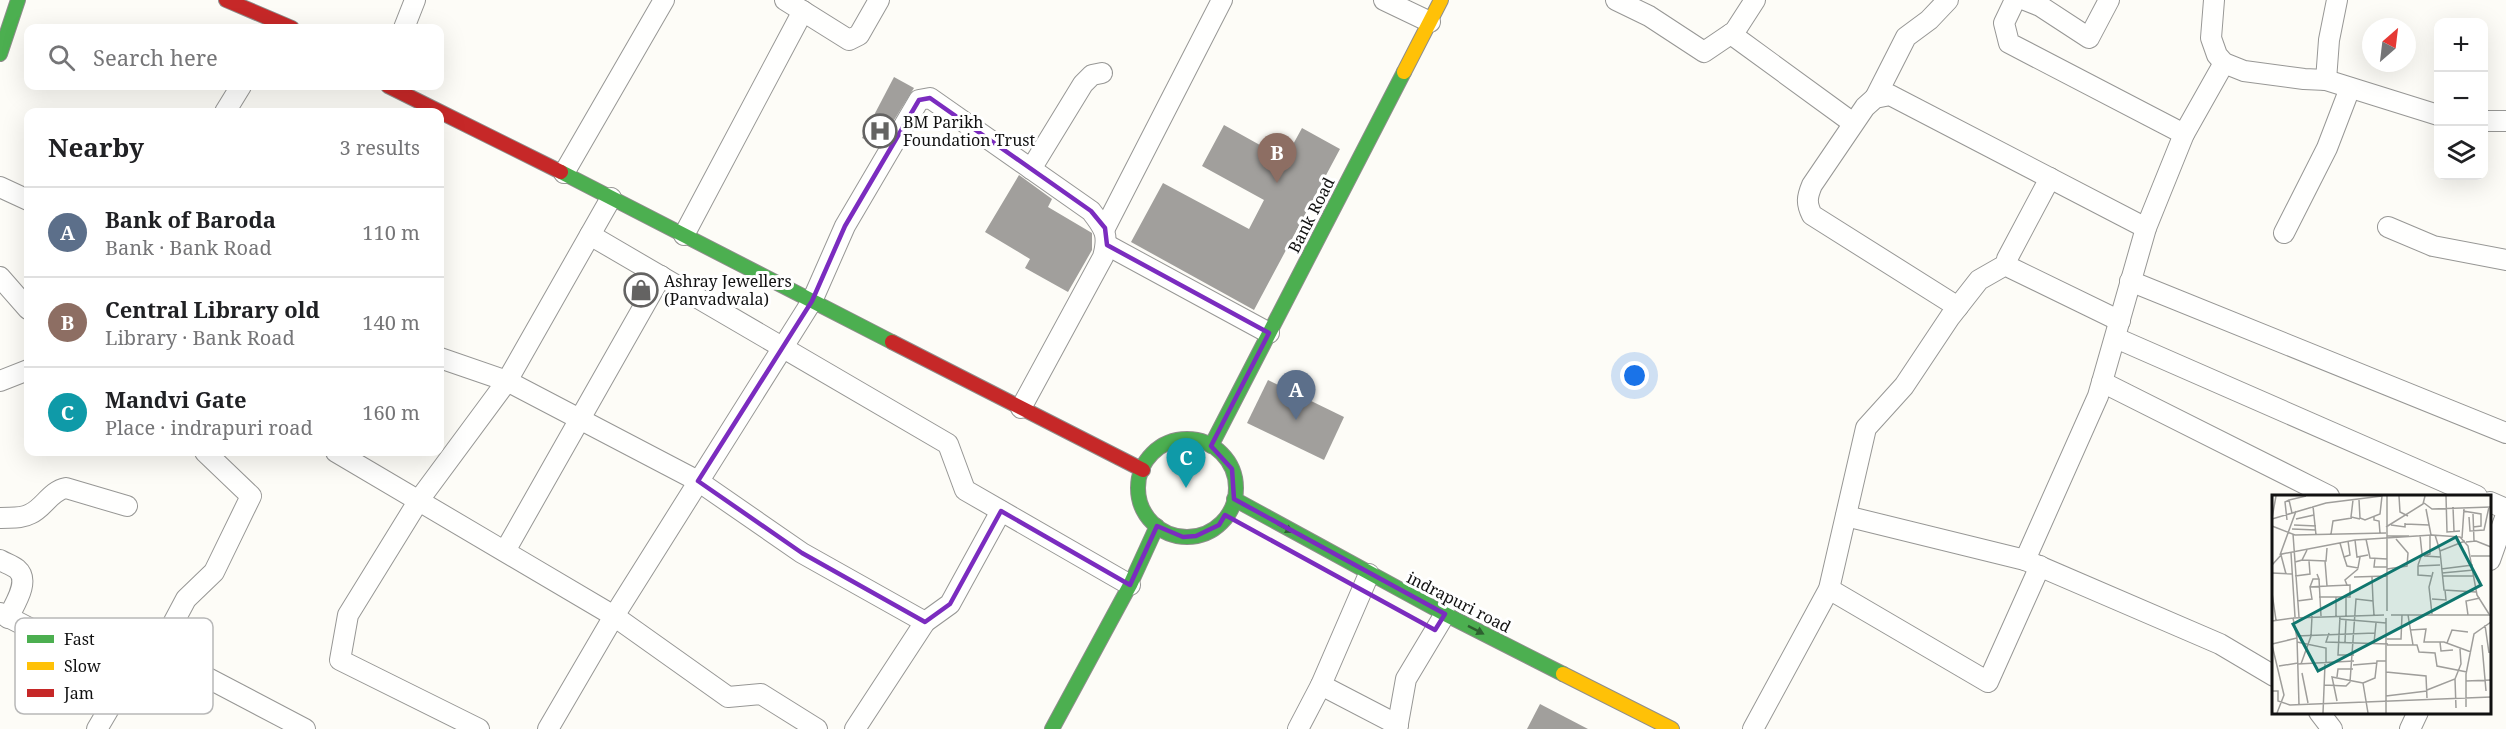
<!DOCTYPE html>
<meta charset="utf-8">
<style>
:root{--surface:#fff;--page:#f2f2f2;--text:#202124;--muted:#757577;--line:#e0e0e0;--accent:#7c3aed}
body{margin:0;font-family:"Noto Serif",serif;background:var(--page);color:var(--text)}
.controls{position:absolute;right:18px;top:18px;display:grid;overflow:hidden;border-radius:12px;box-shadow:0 6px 24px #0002}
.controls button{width:54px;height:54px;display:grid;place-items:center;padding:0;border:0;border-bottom:2px solid var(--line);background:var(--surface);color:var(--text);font:30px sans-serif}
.compass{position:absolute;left:2362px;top:18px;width:54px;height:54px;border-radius:50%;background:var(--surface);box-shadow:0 6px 24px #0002;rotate:28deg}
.you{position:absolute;left:1635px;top:376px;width:21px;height:21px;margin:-15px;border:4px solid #fff;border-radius:50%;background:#1a73e8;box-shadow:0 0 0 9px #1a73e833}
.badge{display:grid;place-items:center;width:39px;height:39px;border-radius:50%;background:var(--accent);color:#fff;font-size:20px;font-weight:700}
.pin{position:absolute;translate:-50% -50px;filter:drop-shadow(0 2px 3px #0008)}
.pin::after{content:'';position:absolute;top:32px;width:21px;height:18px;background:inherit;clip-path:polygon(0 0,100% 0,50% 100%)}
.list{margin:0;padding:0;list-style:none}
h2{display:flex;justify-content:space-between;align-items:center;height:78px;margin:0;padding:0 24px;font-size:26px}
h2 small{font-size:20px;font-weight:400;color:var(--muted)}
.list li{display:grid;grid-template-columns:39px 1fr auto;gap:18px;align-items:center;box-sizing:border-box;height:90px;padding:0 24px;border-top:2px solid var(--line)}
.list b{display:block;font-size:22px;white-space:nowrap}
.list p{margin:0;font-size:20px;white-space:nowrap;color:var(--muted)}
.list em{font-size:20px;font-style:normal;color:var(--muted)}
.icon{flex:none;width:33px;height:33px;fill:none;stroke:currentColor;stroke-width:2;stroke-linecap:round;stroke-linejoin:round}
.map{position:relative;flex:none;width:2506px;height:729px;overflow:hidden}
.search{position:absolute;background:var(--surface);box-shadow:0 6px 24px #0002;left:24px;top:24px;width:420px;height:66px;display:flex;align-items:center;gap:15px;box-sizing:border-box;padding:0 21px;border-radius:12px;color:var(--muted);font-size:22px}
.panel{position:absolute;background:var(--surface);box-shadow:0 6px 24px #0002;left:24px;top:108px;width:420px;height:348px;border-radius:12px}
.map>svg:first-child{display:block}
.building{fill:#a19f9c}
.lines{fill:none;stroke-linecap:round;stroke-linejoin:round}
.street-casing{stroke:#979795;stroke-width:22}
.fast-casing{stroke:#8e8d8b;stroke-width:16}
.slow-casing{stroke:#8e8d8b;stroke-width:16}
.jam-casing{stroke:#8e8d8b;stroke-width:16}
.street{stroke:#fffffe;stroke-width:20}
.fast{stroke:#4caf50;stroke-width:14}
.slow{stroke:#ffc107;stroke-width:14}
.jam{stroke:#c62828;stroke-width:14}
.oneway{fill:#2e6030}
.marked{fill:none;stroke:#7b2cbf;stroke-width:4.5;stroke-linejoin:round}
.labels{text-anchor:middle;stroke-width:6;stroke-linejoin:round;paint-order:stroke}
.poi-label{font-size:16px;fill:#111;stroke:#fff;text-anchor:start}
.street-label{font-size:16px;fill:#111;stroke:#fff}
.inset-road{fill:none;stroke:#9f9e9b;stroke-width:1.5}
.view{fill:#0f766e;fill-opacity:0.15;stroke:#0f766e;stroke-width:3}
.inset-edge{fill:none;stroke:#111;stroke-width:3}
.key{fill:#fff;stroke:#b8b8b8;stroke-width:1.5}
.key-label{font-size:16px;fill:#111}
</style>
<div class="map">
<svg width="2506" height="729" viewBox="0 0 2506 729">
<rect width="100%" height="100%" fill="#fdfcf7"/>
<g class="building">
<polygon points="894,77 914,88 878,146 862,138"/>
<polygon points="1224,125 1285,159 1302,128 1340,149 1254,310 1131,242 1163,183 1249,229 1264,200 1202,166"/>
<polygon points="1019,175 1052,199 1048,207 1092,233 1092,250 1068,292 1025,268 1030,259 985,232"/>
<polygon points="1268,380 1344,417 1324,460 1247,423"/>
<polygon points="1540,704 1588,729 1527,729"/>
</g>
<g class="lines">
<defs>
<g id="street">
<polyline points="785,0 849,40 859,35 879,0"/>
<polyline points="1384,0 1430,22"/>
<polyline points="1616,0 1649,16 1704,52 1735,31 1755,0"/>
<polyline points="2015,0 2004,23 2009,43 2184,134"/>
<polyline points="2025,0 2040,6 2089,38 2109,0"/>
<polyline points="2214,0 2211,38 2217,55 2224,63 2244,71 2304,79 2326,80 2438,115"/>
<polyline points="404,28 415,0"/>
<polyline points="1731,34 1853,123"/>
<polyline points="2224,63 2184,134 2146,228 2098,396 2025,560 2220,644 2274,676"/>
<polyline points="2326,80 2329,40 2337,0"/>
<polyline points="1875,98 1906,37 1929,20 1948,0"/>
<polyline points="225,112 241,86"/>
<polyline points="2484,121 2506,121"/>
<polyline points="1031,169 1083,84 1092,75 1102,73"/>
<polyline points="564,173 664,0"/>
<polyline points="2050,178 2007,259 2007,264 2011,268 2120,321"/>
<polyline points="0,187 28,200"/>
<polyline points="2388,227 2433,246 2506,260"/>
<polyline points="1105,228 1222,0"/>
<polyline points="2284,233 2327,148 2350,88"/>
<polyline points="590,235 948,444 965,490 1130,585"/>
<polyline points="684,235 803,11"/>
<polyline points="1107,245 1269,333"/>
<polyline points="0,277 28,309"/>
<polyline points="2130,281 2506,433"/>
<path d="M1958,307l-146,-92c-6,-12 -5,-18 0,-30l53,-78 10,-9 15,-3 256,133"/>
<polyline points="2116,338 2477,496"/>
<polyline points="440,358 507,381 698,481 802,553 925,622"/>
<polyline points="0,381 28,370"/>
<polyline points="2102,382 2329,496"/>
<polyline points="336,452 614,616 728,697 761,694 817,729"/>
<polyline points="2490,502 2506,509"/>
<polyline points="1846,516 2025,560"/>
<path d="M0,518c10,-1 21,1 30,-4 14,-6 20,-23 36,-26l61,18"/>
<polyline points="505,551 661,276"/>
<path d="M0,560c5,3 12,5 17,9 14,12 -3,36 -9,49"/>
<polyline points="2490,560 2506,515"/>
<polyline points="1829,589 1988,682 2040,566"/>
<polyline points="0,613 127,678 206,677 305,729"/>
<polyline points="144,678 186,599 214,572 251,496 205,452"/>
<polyline points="1321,685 1398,725"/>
<polyline points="2319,712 2332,729"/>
<polyline points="97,729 127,678"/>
<polyline points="479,729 340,660 348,615 419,500 507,381 611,198"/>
<path d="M548,729l66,-113 198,-315 33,-75 74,-126 11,-2 161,113c14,18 18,24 12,46l-82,151"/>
<polyline points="855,729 925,622 950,604 1001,511"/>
<polyline points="1298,729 1321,685 1369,574"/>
<polyline points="1397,729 1406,679 1445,614"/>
<polyline points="1753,729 1829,589 1866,428 1904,386 1950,317 1979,280 2007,264"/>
<polyline points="2410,729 2418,712"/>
</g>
<g id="fast">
<polyline points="0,54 18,0"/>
<polyline points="561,172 892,342"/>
<circle cx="1187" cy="488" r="49"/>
<polyline points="1211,446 1404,72"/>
<polyline points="1234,499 1445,614 1563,674"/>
<polyline points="1052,729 1130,585 1157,526"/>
</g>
<g id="slow">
<polyline points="1404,72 1441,0"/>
<polyline points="1563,674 1672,729"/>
</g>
<g id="jam">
<polyline points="226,0 292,28"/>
<polyline points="388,86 561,172"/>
<polyline points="892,342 1143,470"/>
</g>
</defs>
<use href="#street" class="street-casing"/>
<use href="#fast" class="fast-casing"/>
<use href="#slow" class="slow-casing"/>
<use href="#jam" class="jam-casing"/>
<use href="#street" class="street"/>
<use href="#fast" class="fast"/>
<use href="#slow" class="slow"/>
<use href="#jam" class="jam"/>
</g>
<defs><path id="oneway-solid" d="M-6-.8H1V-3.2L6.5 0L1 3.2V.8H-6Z" transform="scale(1.5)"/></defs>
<g class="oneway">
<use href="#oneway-solid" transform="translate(1285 528) rotate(29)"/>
<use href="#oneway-solid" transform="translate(1476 630) rotate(27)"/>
</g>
<path class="marked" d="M930,98l161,113 14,17 2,17 162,88 -58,113 21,23 2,30 211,115 -10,16 -210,-115 -6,10 -23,11 -13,1 -26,-11 -27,59 -129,-74 -51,93 -25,18 -123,-69 -104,-72 114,-180 33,-75 74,-126z"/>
<defs>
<symbol id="hospital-ring" viewBox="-11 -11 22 22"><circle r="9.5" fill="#fff" stroke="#646362" stroke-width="1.5"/><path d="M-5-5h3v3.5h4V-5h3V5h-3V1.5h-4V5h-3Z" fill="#646362"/></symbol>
<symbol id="shop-ring" viewBox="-11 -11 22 22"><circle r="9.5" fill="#fff" stroke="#646362" stroke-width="1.5"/><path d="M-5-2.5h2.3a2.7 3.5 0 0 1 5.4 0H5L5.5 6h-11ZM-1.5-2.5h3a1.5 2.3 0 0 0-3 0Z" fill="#646362"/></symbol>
</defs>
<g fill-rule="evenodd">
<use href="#hospital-ring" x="861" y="112" width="38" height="38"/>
<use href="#shop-ring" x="622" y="271" width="38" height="38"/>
</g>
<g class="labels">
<g class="poi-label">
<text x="903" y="128">BM Parikh<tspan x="903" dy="18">Foundation Trust</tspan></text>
<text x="664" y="287">Ashray Jewellers<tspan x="664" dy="18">(Panvadwala)</tspan></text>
</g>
<g class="street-label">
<text transform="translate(1311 215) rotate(-63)" y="6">Bank Road</text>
<text transform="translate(1459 602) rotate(27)" y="6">indrapuri road</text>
</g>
</g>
<g transform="translate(2272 495)">
<rect width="219" height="219" fill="#fdfcf7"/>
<path class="inset-road" d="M115,1v115M127,1l1,16 8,4M174,1l1,36 13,-1M81,5l-2,17 9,2M87,5l1,18 5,2 15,-6 2,-18M152,8l8,6 59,-2M41,11l3,29M181,12l1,24M154,14l5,26M191,16l18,3v12l-8,1M20,18l-3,-13 17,-4M201,19l1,27M102,21v4l5,1 1,12M197,22l1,14 14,-1 5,-23M0,23l4,-22M0,24l54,-16 56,-7M24,24l18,-4M15,25l-2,-18 4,-2M133,29l24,1M22,30l22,1M119,30l14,2v-4M0,31l23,9 91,-2M114,32l37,-23 2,-8M20,34l24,1M21,39l6,83M59,39l2,-13 19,-3M158,40v19l-6,2 16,1M163,40l5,16 25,-10M115,41h22M190,43l2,-29M94,44l4,19 17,1M83,45l2,17 11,-2M194,47l10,-1 15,6M68,48l4,14 6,-2 -2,-14M168,56l4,39 32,2M19,58l4,64M8,60l16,-44M9,60l5,19M199,61h20M72,62l3,9 11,2 2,-11M103,63l-1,9h13M30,65l24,1 1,-13M23,67l7,-2 5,-10M0,70l10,-11 73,-14 77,-5 28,2 8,9 9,49 12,19M146,70l4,-11 -2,-19M115,74l20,-3 1,-13 -12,-14M169,74l32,-4M0,78l20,1M170,78l32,-3M23,81l15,-2 -1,-13M159,81l-13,-1v-9l22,-1M171,81h31M82,82l33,-1M100,82l1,24M47,84l2,37M75,90l-2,-5 13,-11M38,92l3,-8h6l-2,-5M0,98l4,27M47,102h31v-12l-23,1M74,102v19M160,104l14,1 -1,-10M25,106l15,-2 -2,-12 17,-1 -2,-25M160,119l-3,-27 4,-15M119,120h100M136,120l5,30M196,120l-2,-14 14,-3M64,121v-19M68,121l-2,39h16M21,123l91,-3M67,124l47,4M0,126l21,-3 4,20 -25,6M213,130l4,28M138,135l16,-1 -2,13h20l27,10M57,138l-3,9 62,2M24,141l79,-3M25,143l2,67M115,144h14l1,-24M25,147l29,6v15M73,147l1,-23M168,147l1,9 12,-1M102,148l2,-20M175,148l5,-13 16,2M0,150l12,50 -7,18M115,150h30l2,7 16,1 2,13 30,6M210,150l4,46M26,169l56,-3M29,169l10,-28 1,-20M81,170l24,-2M7,171l19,-3M114,177l40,4 1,22M30,178l6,30M65,182l1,-8h15M183,184l1,29M194,186l25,-1M52,190l22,1 4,-4 6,-83 17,2 1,14M155,195l28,-11 6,-15 -1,-15M0,196h6v10l12,4 201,-8M114,201l41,-5M65,206l-5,-24 31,6M194,212v-33l8,-40 17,-12M51,218l2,-49M96,218l-5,-30 12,-5 2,-17h9M114,218v-95"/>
<path class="view" d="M184,42l25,48 -163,86 -25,-47z"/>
<rect width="219" height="219" class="inset-edge"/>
</g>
<rect x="15" y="618" width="198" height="96" rx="9" class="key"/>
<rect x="27" y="635" width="27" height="8" fill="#4caf50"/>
<rect x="27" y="662" width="27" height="8" fill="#ffc107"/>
<rect x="27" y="689" width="27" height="8" fill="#c62828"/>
<g class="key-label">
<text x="64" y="645">Fast</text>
<text x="64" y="672">Slow</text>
<text x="64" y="699">Jam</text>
</g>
</svg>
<div class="controls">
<button>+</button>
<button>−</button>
<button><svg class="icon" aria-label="layers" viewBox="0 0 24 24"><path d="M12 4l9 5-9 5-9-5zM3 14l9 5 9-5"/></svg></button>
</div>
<svg class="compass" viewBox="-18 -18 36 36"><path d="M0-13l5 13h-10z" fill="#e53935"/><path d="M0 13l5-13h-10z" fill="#757577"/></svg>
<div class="you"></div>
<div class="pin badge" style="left:1296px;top:420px;background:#5c6f8a">A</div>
<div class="pin badge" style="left:1277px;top:183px;background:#8d6e63">B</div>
<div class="pin badge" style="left:1186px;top:488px;background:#0f9aa8">C</div>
<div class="search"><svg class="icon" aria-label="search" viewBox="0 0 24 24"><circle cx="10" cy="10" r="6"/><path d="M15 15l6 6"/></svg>Search here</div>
<section class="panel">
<h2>Nearby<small>3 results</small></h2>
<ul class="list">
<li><span class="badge" style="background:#5c6f8a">A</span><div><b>Bank of Baroda</b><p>Bank · Bank Road</p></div><em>110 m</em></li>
<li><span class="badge" style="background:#8d6e63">B</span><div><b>Central Library old</b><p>Library · Bank Road</p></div><em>140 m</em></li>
<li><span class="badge" style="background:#0f9aa8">C</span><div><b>Mandvi Gate</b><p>Place · indrapuri road</p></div><em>160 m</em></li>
</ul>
</section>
</div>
